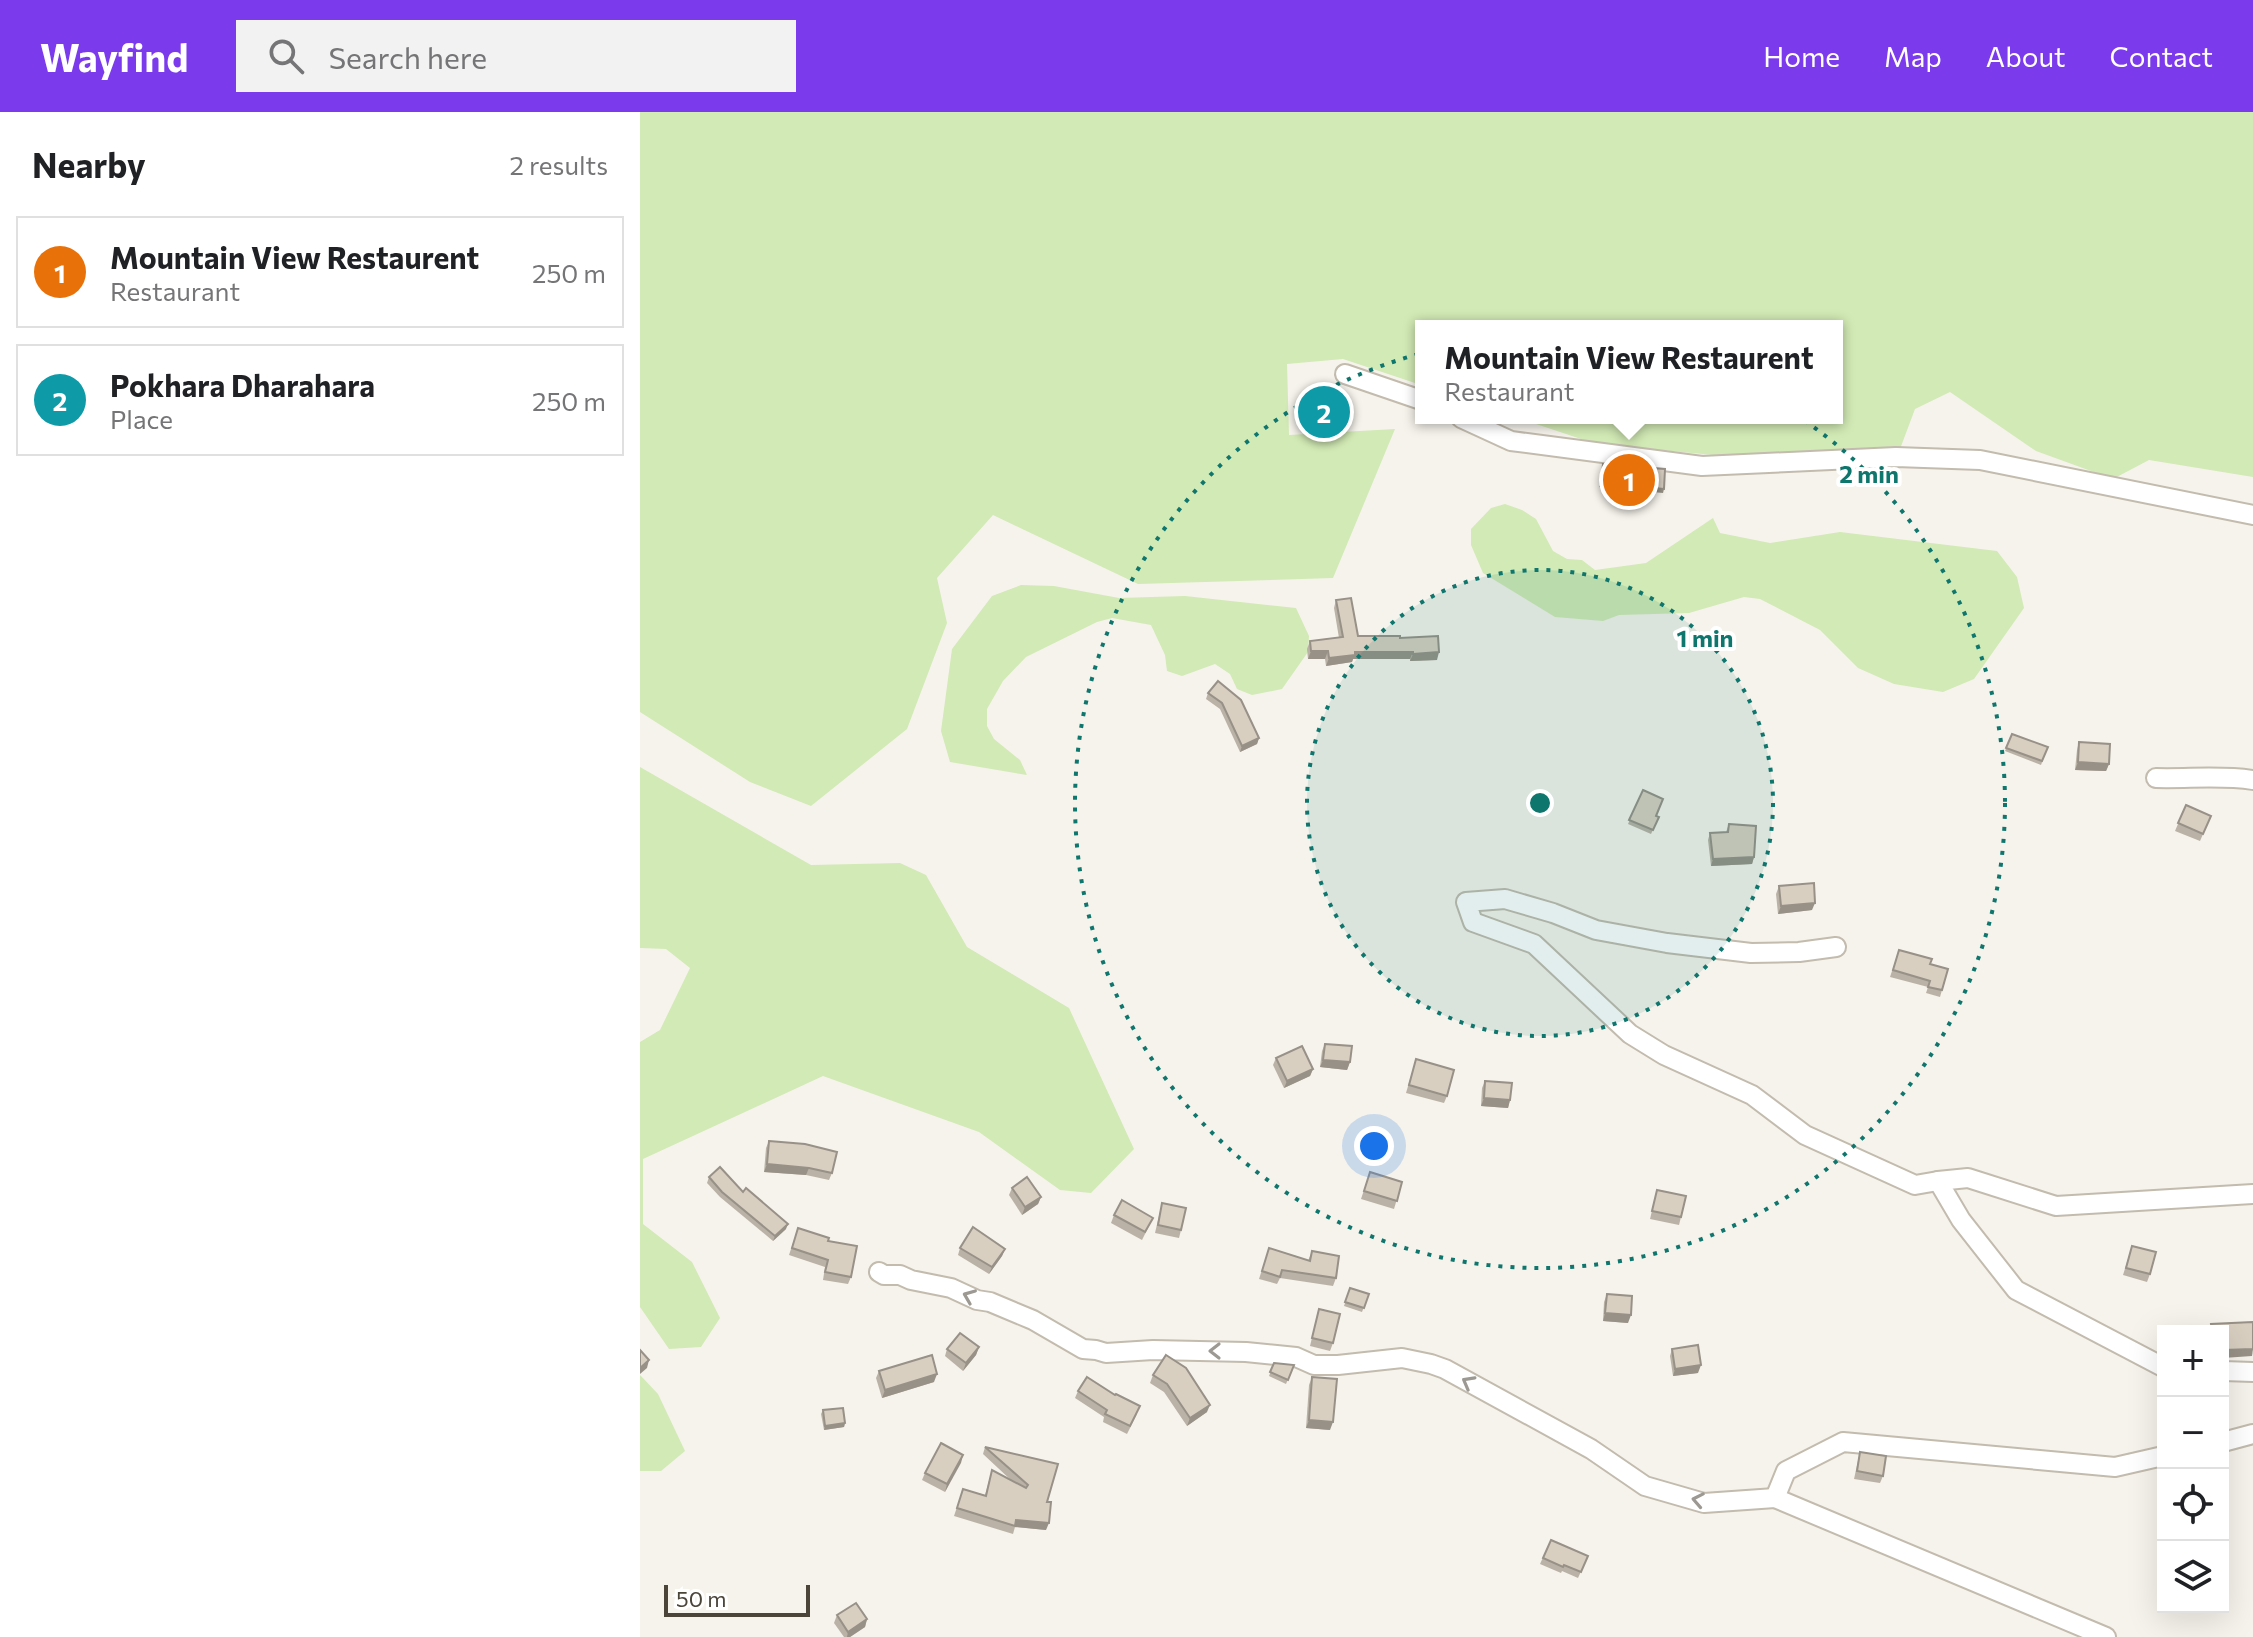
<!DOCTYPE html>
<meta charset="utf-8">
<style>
:root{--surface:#fff;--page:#f2f2f2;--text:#202124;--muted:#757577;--line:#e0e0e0;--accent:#7c3aed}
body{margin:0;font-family:Commissioner,sans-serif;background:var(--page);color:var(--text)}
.controls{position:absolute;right:24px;bottom:24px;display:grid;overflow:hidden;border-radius:0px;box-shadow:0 8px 32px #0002}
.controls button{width:72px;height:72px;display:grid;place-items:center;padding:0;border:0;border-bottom:2px solid var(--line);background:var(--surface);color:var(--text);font:40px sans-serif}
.scale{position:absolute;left:24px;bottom:20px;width:146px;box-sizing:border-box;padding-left:8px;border:4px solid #4b4439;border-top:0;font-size:22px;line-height:28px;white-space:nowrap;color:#4b4439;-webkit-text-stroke:6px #fff;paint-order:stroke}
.you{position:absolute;left:734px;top:1034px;width:28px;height:28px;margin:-20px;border:6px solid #fff;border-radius:50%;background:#1a73e8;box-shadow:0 0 0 12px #1a73e833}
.badge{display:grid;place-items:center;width:52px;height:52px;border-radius:50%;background:var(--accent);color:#fff;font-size:26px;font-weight:700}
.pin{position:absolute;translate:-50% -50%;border:4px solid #fff;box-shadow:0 2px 8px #0006}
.popup{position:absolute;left:775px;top:208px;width:428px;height:104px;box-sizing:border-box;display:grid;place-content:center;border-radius:0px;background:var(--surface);filter:drop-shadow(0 2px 6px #0005);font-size:26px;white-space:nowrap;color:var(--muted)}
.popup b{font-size:30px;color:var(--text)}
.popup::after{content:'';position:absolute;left:50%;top:100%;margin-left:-16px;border:16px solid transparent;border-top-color:var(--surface)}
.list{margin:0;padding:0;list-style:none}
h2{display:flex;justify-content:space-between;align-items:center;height:104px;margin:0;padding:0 32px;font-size:34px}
h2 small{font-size:26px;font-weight:400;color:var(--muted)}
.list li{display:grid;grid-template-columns:52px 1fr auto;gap:24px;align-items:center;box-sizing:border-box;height:112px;margin:0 16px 16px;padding:0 16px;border:2px solid var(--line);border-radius:0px}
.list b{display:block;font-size:30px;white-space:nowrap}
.list p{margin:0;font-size:26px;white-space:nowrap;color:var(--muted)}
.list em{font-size:26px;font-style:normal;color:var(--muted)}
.icon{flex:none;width:44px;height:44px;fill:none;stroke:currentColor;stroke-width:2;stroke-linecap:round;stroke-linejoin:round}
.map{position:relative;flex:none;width:1613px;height:1525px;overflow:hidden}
header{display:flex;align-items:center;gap:48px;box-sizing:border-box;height:112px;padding:0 40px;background:var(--accent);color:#fff}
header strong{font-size:38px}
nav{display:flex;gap:44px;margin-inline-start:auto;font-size:28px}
.search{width:560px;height:72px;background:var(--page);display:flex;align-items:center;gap:20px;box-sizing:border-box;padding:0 28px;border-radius:0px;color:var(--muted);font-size:30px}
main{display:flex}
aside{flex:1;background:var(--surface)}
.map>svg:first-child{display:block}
.green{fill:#d2eab5}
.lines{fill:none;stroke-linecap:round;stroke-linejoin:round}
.street-casing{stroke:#c2bbae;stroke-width:22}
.street{stroke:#fff;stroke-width:18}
.wall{fill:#bab2a6}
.shaded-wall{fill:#979187}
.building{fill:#d8cfc1;stroke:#979187;stroke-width:2}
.oneway{stroke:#9c9892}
.ring{fill:none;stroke:#0f766e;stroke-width:4;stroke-dasharray:4 8}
.centre{fill:#0f766e;stroke:#fff;stroke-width:4}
.ring-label{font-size:24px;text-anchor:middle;font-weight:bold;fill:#0f766e;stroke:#fff;stroke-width:8;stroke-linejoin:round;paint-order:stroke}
</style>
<header>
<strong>Wayfind</strong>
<div class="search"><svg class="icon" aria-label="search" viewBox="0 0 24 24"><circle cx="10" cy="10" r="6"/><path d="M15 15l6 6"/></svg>Search here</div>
<nav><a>Home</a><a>Map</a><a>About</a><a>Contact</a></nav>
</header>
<main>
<aside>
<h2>Nearby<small>2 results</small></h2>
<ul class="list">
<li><span class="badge" style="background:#e8710a">1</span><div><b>Mountain View Restaurent</b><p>Restaurant</p></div><em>250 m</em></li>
<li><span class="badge" style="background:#0f9aa8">2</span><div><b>Pokhara Dharahara</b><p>Place</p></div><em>250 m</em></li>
</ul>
</aside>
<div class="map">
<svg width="1613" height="1525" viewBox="0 0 1613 1525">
<rect width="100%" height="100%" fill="#f6f3ec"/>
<g class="green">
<polygon points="0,0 1613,0 1613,365 1509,348 1473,367 1396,339 1310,280 1275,297 1260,337 1073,343 956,332 878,306 1197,306 1197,214 781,214 781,273 703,247 647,252 649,323 755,317 693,466 498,472 353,403 297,466 307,511 267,617 171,694 110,670 0,600"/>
<polygon points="865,392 882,398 896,407 913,439 927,447 942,448 955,458 1006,451 1073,406 1080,421 1130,431 1200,420 1357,439 1377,465 1384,496 1334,567 1303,580 1254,572 1218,556 1180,518 1120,487 1104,485 1049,501 979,503 963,509 915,505 843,461 831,433 831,417 851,396"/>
<polygon points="381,473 414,474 479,486 545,484 656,496 669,524 668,540 642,577 612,583 597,577 590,562 575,552 542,564 527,559 525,543 511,513 472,506 457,510 386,545 363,569 347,597 347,614 354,627 380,648 387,663 310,650 301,619 312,537 352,484"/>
<polygon points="0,655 171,753 260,751 286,763 327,835 429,896 494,1037 451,1081 420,1078 339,1020 183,964 3,1047 3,1112 52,1150 80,1206 61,1235 29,1237 0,1195 0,930 20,918 50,856 26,837 0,836"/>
<polygon points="0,1263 18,1282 45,1339 21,1359 0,1359"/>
</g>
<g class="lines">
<defs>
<g id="street">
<polyline points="705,262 781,288"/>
<polyline points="821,306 871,329 1062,354 1256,345 1340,348 1613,403"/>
<path d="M1516,666c32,1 65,-3 97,2"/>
<polyline points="1196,835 1159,840 1111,841 1027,831 956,818 913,801 865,787 826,790 833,810 894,832 990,922 1024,943 1112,983 1165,1023 1275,1073 1298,1069"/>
<polyline points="239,1160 244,1163 260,1163 271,1168 311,1176 337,1188 350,1190 393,1208 443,1237 456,1238 466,1241 513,1238 606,1240 656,1245 674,1253 698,1253 762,1246 791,1252 805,1257 951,1337 1005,1374 1064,1391 1135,1386"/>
<polyline points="1523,1255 1376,1178 1321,1108 1298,1069 1328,1066 1416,1094 1613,1082"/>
<polyline points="1583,1259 1613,1260"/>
<polyline points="1583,1330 1613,1322"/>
<polyline points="1466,1525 1135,1386 1146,1359 1203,1330 1475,1355 1523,1344"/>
</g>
</defs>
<use href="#street" class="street-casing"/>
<use href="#street" class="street"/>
</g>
<g class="wall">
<polygon points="696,488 718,524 760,526 797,548 770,549 770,547 713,547 712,550 686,554 685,547 668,547 667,537 670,529 699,526 694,496"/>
<polygon points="568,581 601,588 619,626 617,632 600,640 580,597 566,587"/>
<polygon points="1372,622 1408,635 1401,653 1365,639"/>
<polygon points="1439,630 1469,652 1466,659 1435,658 1437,638"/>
<polygon points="1003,678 1016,704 1019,705 1011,722 988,712"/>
<polygon points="1546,693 1571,704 1560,729 1535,719"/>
<polygon points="1089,712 1114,745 1112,752 1071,754 1068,728 1070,721 1086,720"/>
<polygon points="1139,774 1172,798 1138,802 1136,782"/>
<polygon points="1259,838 1290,852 1302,878 1300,885 1286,881 1288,875 1250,865"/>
<polygon points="685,932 710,950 707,958 680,955 682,939"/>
<polygon points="636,946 673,957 670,964 644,976 633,953"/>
<polygon points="776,947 807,984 804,991 766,981"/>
<polygon points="845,969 870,988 868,996 841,994 842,976"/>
<polygon points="129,1029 192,1061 189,1068 166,1063 124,1060 126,1036"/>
<polygon points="730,1060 762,1070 754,1097 721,1087"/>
<polygon points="69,1065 103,1080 146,1117 133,1129 80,1085 67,1071"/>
<polygon points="372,1076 401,1085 398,1092 382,1103 369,1083"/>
<polygon points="1017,1078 1041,1105 1039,1113 1010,1107"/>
<polygon points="522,1091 541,1118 539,1126 515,1121"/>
<polygon points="474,1103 513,1106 502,1128 471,1111"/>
<polygon points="158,1116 188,1129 211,1165 208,1172 183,1168 185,1155 149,1143"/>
<polygon points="1492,1134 1510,1162 1507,1170 1483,1163"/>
<polygon points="320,1136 365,1137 362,1144 349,1162 318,1143"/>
<polygon points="629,1136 668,1149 672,1139 696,1166 693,1174 640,1166 637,1172 619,1167"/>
<polygon points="710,1176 729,1182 722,1200 704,1194"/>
<polygon points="967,1182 988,1211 963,1209 964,1190"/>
<polygon points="679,1197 693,1231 690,1239 670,1234"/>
<polygon points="339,1235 336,1243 323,1259 305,1244 307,1237"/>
<polygon points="1032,1237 1058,1261 1033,1264 1030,1244"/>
<polygon points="634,1251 654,1253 646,1272 629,1264"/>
<polygon points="239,1259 294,1270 242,1286 236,1266"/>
<polygon points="513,1263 567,1300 547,1314 524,1280 510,1271"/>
<polygon points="672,1265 690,1318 666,1316 669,1273"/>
<polygon points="438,1279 497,1302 487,1322 463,1310 464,1305 435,1286"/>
<polygon points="183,1298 205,1311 204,1315 184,1318 181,1302"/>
<polygon points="345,1335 407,1390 406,1418 375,1415 373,1422 314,1404 323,1377 345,1383 352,1358 373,1370 343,1342"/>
<polygon points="1220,1340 1243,1364 1240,1371 1214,1367"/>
<polygon points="323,1343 305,1380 282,1368 285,1361"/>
<polygon points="911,1428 948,1444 938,1466 922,1459 921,1461 900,1452"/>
<polygon points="197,1503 227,1507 225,1515 210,1525 204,1525 194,1511"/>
</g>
<g class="shaded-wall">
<polygon points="961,371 1024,377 1023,381 959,375"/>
<polygon points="671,539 688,539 685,547 668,547"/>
<polygon points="715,540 773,540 770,547 713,547 712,550 686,554 689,546"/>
<polygon points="799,540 797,548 770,549 773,542"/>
<polygon points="619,626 617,632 600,640 602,634"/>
<polygon points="1438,650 1469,652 1466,659 1435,658"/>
<polygon points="1114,745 1112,752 1071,754 1073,747"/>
<polygon points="1175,791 1172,798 1138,802 1141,794"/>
<polygon points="683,948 710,950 707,958 680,955"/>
<polygon points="673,957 670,964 644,976 647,969"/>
<polygon points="844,986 870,988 868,996 841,994"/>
<polygon points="127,1052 169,1056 166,1063 124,1060"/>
<polygon points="401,1085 398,1092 382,1103 385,1095"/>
<polygon points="148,1112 146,1117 133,1129 135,1124"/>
<polygon points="365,1137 362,1144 349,1162 352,1155"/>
<polygon points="965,1201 991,1203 988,1211 963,1209"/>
<polygon points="339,1235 336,1243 323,1259 326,1251"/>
<polygon points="1613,1237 1612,1244 1583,1246 1583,1238"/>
<polygon points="9,1248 7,1256 0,1262 0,1256"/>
<polygon points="1061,1253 1058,1261 1033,1264 1035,1257"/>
<polygon points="297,1262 294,1270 242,1286 245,1278"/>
<polygon points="570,1293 567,1300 547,1314 550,1306"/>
<polygon points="669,1308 693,1310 690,1318 666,1316"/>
<polygon points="205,1311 204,1315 184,1318 185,1314"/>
<polygon points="323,1343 321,1351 305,1380 307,1372"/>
<polygon points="376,1408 409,1411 406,1418 375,1415"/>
<polygon points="227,1507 225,1515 210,1525 207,1525 208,1520"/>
</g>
<g class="building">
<polygon points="963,352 1025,357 1024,377 961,371"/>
<polygon points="711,486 718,524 760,524 760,526 798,524 799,540 773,542 773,540 715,540 715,543 689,546 688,539 671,539 670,529 703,525 696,488"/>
<polygon points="578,569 601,588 619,626 602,634 582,591 568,581"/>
<polygon points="1372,622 1408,635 1402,649 1366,636"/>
<polygon points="1439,630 1470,632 1469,652 1438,650"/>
<polygon points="1003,678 1023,687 1016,704 1019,705 1013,718 989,708"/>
<polygon points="1546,693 1571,704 1563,722 1538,711"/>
<polygon points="1089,712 1116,714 1114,745 1073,747 1070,721 1088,720"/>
<polygon points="1174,771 1175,791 1141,794 1139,774"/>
<polygon points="1259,838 1292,847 1290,852 1308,857 1302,878 1288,875 1290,869 1253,858"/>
<polygon points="685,932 712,934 710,950 683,948"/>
<polygon points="662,934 673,957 647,969 636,946"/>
<polygon points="776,947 814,958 807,984 769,973"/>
<polygon points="845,969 872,971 870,988 844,986"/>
<polygon points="129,1029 165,1032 197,1040 192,1061 169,1056 127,1052"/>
<polygon points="80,1055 103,1080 106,1076 148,1112 135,1124 82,1080 69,1065"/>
<polygon points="730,1060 762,1070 757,1089 724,1079"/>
<polygon points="387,1065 401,1085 385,1095 372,1076"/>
<polygon points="1017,1078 1046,1084 1041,1105 1012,1099"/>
<polygon points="482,1088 513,1106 505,1120 474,1103"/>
<polygon points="522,1091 546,1096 541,1118 518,1113"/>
<polygon points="333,1115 365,1137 352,1155 320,1136"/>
<polygon points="158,1116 189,1126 188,1129 217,1134 211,1165 185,1160 188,1148 152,1136"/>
<polygon points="1492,1134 1516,1140 1510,1162 1486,1156"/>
<polygon points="629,1136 670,1149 672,1139 699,1144 696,1166 642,1158 640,1165 622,1159"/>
<polygon points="710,1176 729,1182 724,1196 705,1190"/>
<polygon points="967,1182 992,1184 991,1203 965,1201"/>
<polygon points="679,1197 700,1202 693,1231 672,1226"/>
<polygon points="1613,1210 1613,1237 1583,1238 1583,1219 1572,1219 1571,1212"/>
<polygon points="320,1221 339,1235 326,1251 307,1237"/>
<polygon points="1058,1233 1061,1253 1035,1257 1032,1237"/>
<polygon points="0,1238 9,1248 0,1256"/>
<polygon points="292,1243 297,1262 245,1278 239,1259"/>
<polygon points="526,1243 546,1256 570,1293 550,1306 527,1272 513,1263"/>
<polygon points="634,1251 654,1253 648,1268 630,1260"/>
<polygon points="447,1265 475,1283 476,1282 500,1294 490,1314 465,1302 467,1298 438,1279"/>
<polygon points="672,1265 697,1267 693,1310 669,1308"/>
<polygon points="203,1296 205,1311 185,1314 183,1298"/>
<polygon points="301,1331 323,1343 307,1372 285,1361"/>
<polygon points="345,1335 418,1352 407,1390 411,1390 409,1411 376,1408 375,1414 317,1396 323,1377 346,1384 352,1358 386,1376 388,1373"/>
<polygon points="1220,1340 1246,1344 1243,1364 1217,1359"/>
<polygon points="911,1428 948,1444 941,1460 924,1453 923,1455 903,1446"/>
<polygon points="216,1491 227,1507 208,1520 197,1503"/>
</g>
<defs><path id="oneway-chevron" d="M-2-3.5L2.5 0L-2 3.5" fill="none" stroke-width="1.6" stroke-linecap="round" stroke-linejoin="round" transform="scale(2)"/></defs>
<g class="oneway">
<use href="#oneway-chevron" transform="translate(329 1184) rotate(-158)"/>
<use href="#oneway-chevron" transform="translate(575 1239) rotate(-180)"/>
<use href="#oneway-chevron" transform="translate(828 1270) rotate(-151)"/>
<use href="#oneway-chevron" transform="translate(1058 1388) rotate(-169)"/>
</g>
<circle cx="900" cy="691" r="233" fill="#0f766e" fill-opacity=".12"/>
<g class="ring">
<circle cx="900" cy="691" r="233"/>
<circle cx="900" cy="691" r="465"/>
</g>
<circle cx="900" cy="691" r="12" class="centre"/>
<g class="ring-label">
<text x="1229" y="371">2 min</text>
<text x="1065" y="535">1 min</text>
</g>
</svg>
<div class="controls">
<button>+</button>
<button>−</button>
<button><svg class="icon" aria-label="locate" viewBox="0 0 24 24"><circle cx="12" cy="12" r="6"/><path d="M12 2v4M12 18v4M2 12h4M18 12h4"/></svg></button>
<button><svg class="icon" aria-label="layers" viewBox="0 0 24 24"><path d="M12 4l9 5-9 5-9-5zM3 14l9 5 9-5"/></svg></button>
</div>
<div class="scale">50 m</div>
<div class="you"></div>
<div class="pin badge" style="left:989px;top:368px;background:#e8710a">1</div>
<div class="popup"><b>Mountain View Restaurent</b>Restaurant</div>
<div class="pin badge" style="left:684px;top:300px;background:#0f9aa8">2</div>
</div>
</main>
